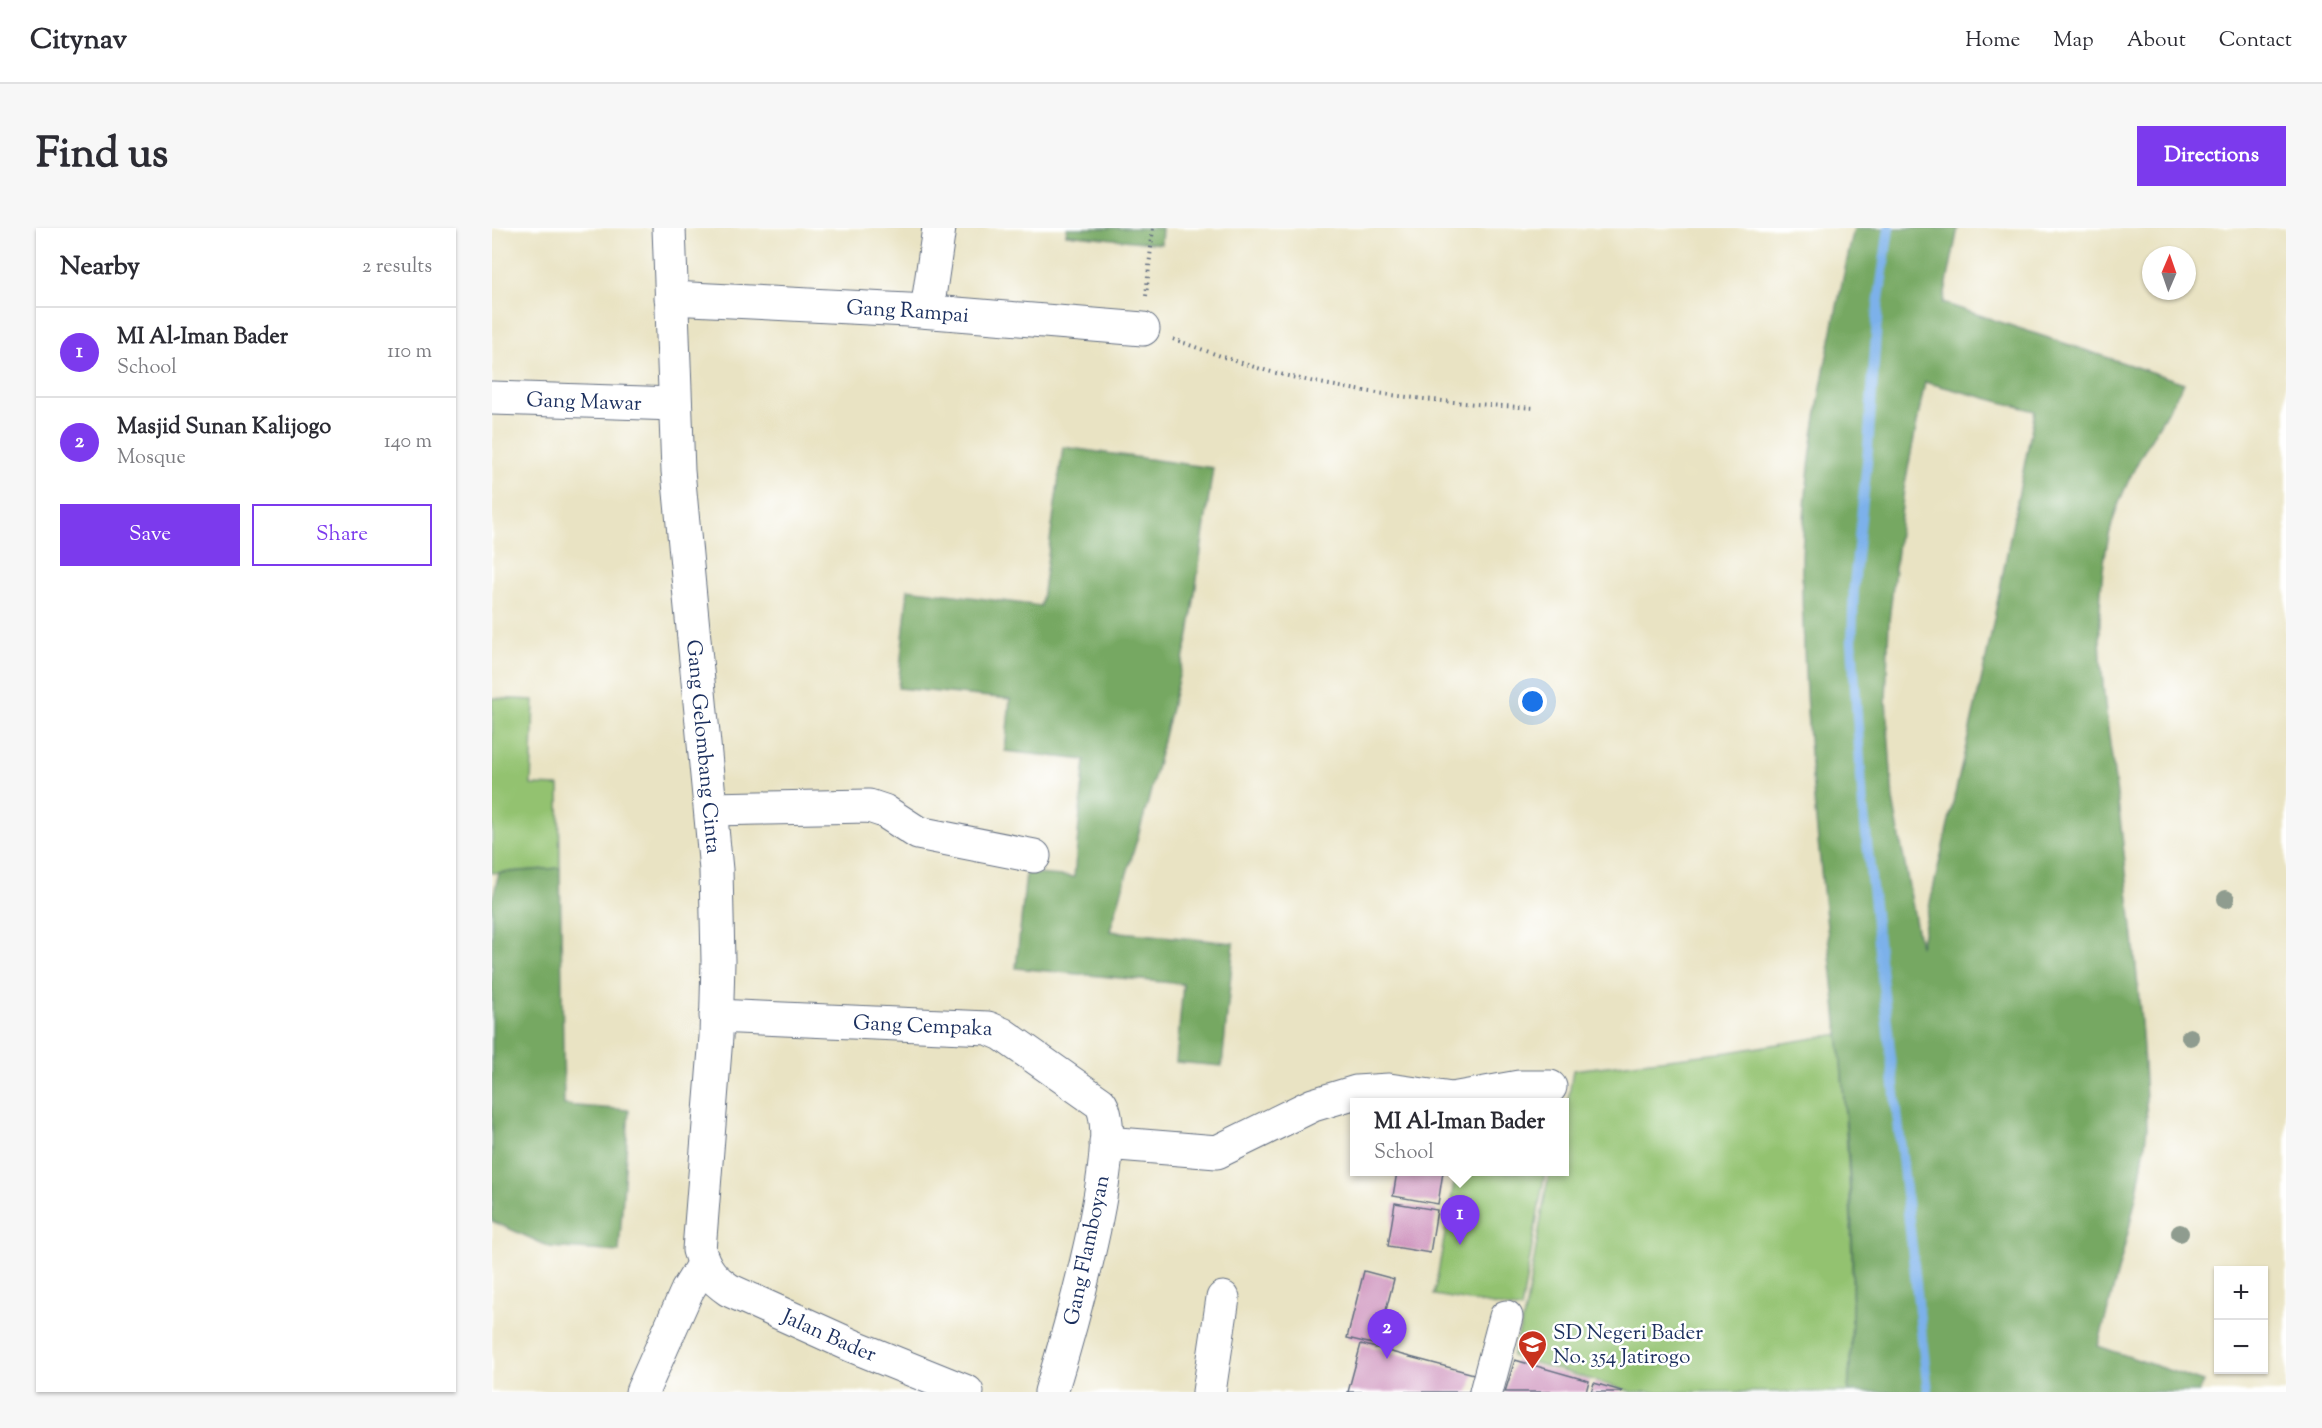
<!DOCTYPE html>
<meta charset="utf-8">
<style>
:root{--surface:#fff;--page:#f7f7f7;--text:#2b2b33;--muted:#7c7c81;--line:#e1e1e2;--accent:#7c3aed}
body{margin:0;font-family:"Sorts Mill Goudy",serif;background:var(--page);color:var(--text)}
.controls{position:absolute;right:18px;bottom:18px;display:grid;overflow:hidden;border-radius:0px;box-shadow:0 2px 4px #0004}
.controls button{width:54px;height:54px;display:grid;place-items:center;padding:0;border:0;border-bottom:2px solid var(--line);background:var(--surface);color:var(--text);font:30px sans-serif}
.compass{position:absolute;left:1650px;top:18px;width:54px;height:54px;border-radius:50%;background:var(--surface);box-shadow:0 2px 4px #0004;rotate:2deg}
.you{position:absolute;left:1041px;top:474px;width:21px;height:21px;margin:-15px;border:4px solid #fff;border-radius:50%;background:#1a73e8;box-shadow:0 0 0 9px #1a73e833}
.badge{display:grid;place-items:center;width:39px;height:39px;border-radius:50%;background:var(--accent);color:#fff;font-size:20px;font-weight:700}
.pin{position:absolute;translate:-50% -50px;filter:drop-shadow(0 2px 3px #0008)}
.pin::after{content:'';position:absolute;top:32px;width:21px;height:18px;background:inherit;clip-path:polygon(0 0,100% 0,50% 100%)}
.popup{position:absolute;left:858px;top:870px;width:219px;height:78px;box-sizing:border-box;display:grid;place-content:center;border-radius:0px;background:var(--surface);filter:drop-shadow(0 2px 4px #0005);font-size:20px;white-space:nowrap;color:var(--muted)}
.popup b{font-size:22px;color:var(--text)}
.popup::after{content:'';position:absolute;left:50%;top:100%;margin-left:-12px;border:12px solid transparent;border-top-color:var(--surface)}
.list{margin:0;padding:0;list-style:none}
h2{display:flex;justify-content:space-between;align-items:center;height:78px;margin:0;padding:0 24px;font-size:26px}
h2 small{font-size:20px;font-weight:400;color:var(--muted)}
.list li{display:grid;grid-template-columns:39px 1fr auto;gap:18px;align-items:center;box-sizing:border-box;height:90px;padding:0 24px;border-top:2px solid var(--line)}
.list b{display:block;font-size:22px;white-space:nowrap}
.list p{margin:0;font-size:20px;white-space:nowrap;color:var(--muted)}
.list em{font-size:20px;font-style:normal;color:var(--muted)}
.actions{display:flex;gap:12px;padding:18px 24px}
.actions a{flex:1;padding:14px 0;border:2px solid var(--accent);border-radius:0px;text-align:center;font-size:21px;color:var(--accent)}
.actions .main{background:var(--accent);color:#fff}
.map{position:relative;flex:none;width:1794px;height:1164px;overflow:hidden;border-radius:0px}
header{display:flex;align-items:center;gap:36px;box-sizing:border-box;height:84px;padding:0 30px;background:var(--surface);border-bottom:2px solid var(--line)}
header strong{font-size:28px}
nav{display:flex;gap:33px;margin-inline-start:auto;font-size:21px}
.intro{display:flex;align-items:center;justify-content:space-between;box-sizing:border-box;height:144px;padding:0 36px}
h1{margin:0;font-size:42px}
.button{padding:15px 27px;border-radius:0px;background:var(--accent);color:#fff;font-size:21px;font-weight:700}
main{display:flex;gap:36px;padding:0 36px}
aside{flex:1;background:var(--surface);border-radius:0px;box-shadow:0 2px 4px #0004}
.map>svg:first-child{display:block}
.green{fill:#93c270;stroke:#577867;stroke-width:1.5}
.forest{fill:#76a862;stroke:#486c60;stroke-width:1.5;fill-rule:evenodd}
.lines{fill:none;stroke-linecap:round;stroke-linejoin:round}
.stream{stroke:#7bb1ea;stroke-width:10}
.building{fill:#cf94be}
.minor-casing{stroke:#636e81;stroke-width:35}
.path{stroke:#636e81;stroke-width:4;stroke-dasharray:1.5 4.5;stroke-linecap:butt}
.minor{stroke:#fff;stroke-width:33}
.tree{fill:#8f9c8f}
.labels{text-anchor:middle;stroke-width:5;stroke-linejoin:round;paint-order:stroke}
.street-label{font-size:21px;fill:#1b2f5e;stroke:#fff}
.poi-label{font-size:21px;fill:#1b2f5e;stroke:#fff;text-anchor:start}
</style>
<header>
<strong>Citynav</strong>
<nav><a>Home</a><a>Map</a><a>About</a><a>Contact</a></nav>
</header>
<div class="intro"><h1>Find us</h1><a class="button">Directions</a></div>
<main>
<aside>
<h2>Nearby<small>2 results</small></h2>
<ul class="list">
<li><span class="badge">1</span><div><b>MI Al-Iman Bader</b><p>School</p></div><em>110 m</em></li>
<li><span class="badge">2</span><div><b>Masjid Sunan Kalijogo</b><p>Mosque</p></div><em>140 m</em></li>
</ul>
<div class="actions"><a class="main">Save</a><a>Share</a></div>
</aside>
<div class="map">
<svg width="1794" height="1164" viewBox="0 0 1794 1164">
<rect width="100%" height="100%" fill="#fff"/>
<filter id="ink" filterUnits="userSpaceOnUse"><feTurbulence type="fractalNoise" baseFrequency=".0167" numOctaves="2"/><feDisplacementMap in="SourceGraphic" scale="12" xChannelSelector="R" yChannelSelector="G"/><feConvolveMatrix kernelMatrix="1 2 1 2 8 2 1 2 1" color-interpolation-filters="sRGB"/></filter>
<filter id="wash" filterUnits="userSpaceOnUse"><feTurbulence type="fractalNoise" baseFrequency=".008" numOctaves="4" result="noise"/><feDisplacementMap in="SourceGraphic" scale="24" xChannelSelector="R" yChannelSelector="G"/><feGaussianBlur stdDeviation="1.35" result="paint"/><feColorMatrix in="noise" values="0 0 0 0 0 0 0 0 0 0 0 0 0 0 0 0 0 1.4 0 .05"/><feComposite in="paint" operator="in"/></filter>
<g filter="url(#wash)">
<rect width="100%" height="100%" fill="#e9e3c3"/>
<g class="green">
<polygon points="0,470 42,472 39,557 67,558 68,640 0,645"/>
<path d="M1347,806c9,120 19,238 9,358h-216l-120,-36 13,-44 24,-140h16v-51l8,-51 156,-18z"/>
<polygon points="964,944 1053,944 1029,1082 942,1067"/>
</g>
<g class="forest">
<polygon points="575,0 670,0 669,16 574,6"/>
<path d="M1362,0h104l-15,75 241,80c-24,42 -52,82 -68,128 -33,98 -7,214 5,315 11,100 23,201 26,302 -8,75 -30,146 -49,218l105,36 -4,10h-351c21,-249 -36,-496 -44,-745 -1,-29 -3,-59 -2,-88 3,-113 28,-222 52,-331zM1433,154l110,29 -49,248 -66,287 -27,-146 -7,-100 3,-79 15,-132z"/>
<polygon points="571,219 721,240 697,407 656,574 618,703 742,715 730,838 684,834 691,756 524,740 534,645 582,649 593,532 513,523 518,471 406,460 416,361 549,378"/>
<polygon points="68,640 72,877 137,882 127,1024 58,1019 0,993 0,672 7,645"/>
</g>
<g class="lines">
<polyline class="stream" points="1397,0 1386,78 1375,234 1362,357 1360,414 1371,578 1436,1164"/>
</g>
<g id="blocks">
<g class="building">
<polygon points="905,944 951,944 946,976 901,968"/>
<polygon points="903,975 945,982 938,1025 896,1018"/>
<polygon points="872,1043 902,1051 885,1117 855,1110"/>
<polygon points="869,1116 982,1146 977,1164 856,1164"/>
<polygon points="1023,1132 1097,1153 1094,1164 1013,1164"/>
<polygon points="1102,1155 1130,1163 1129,1164 1099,1164"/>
</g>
</g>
</g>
<g filter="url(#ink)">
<use href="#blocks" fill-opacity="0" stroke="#636e81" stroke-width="1.5"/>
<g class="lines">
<defs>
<g id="minor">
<path id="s1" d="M177,0l9,243 38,399 2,91 -2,76 -17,213c6,20 14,29 30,40l124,56 114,46"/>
<path id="s2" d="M179,70l237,12 235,19"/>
<polyline points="435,83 447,0"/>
<path id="s3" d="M0,170l183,6"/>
<polyline points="219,581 377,578 392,583 426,605 542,628"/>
<path id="s4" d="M224,788l272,12 14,6 98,69c27,34 -35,243 -49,289"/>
<polyline points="614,915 725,924 821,877 864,864 897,862 960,871 1027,859 1058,859"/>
<polyline points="150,1164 195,1063 211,1037"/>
<polyline points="717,1164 731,1070"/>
<polyline points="994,1164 1014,1089"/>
</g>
</defs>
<use href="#minor" class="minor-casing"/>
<g class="path">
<polyline points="654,68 661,0"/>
<path d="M681,111c31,11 63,23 95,32 87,23 179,32 268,37"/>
</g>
<use href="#minor" class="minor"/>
</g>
<g class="tree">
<circle cx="1734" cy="671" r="9"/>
<circle cx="1698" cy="809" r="9"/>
<circle cx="1688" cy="1005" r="9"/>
</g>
</g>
<defs>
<symbol id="school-pin" viewBox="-11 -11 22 30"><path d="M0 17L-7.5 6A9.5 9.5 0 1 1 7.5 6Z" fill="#c8321e" stroke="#fff"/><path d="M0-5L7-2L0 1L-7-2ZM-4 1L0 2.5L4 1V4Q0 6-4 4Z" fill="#fff"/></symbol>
</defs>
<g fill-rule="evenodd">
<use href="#school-pin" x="1024" y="1100" width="33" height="45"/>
</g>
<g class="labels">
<g class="street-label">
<text dy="7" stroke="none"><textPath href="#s2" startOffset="237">Gang Rampai</textPath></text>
<text dy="7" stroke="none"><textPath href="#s3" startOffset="92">Gang Mawar</textPath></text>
<text dy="7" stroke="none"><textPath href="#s1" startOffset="520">Gang Gelombang Cinta</textPath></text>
<text dy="7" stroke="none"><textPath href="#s4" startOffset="207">Gang Cempaka</textPath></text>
<text transform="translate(594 1022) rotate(-78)" y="7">Gang Flamboyan</text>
<text dy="7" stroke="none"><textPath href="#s1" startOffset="1186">Jalan Bader</textPath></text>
</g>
<g class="poi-label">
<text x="1061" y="1111">SD Negeri Bader<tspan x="1061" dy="24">No. 354 Jatirogo</tspan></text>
</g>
</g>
</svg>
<div class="controls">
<button>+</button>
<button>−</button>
</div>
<svg class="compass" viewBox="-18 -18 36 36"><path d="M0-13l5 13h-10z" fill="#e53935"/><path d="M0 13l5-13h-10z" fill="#7c7c81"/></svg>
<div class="you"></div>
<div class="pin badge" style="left:968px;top:1017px">1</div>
<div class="popup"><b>MI Al-Iman Bader</b>School</div>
<div class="pin badge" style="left:895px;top:1131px">2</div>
</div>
</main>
